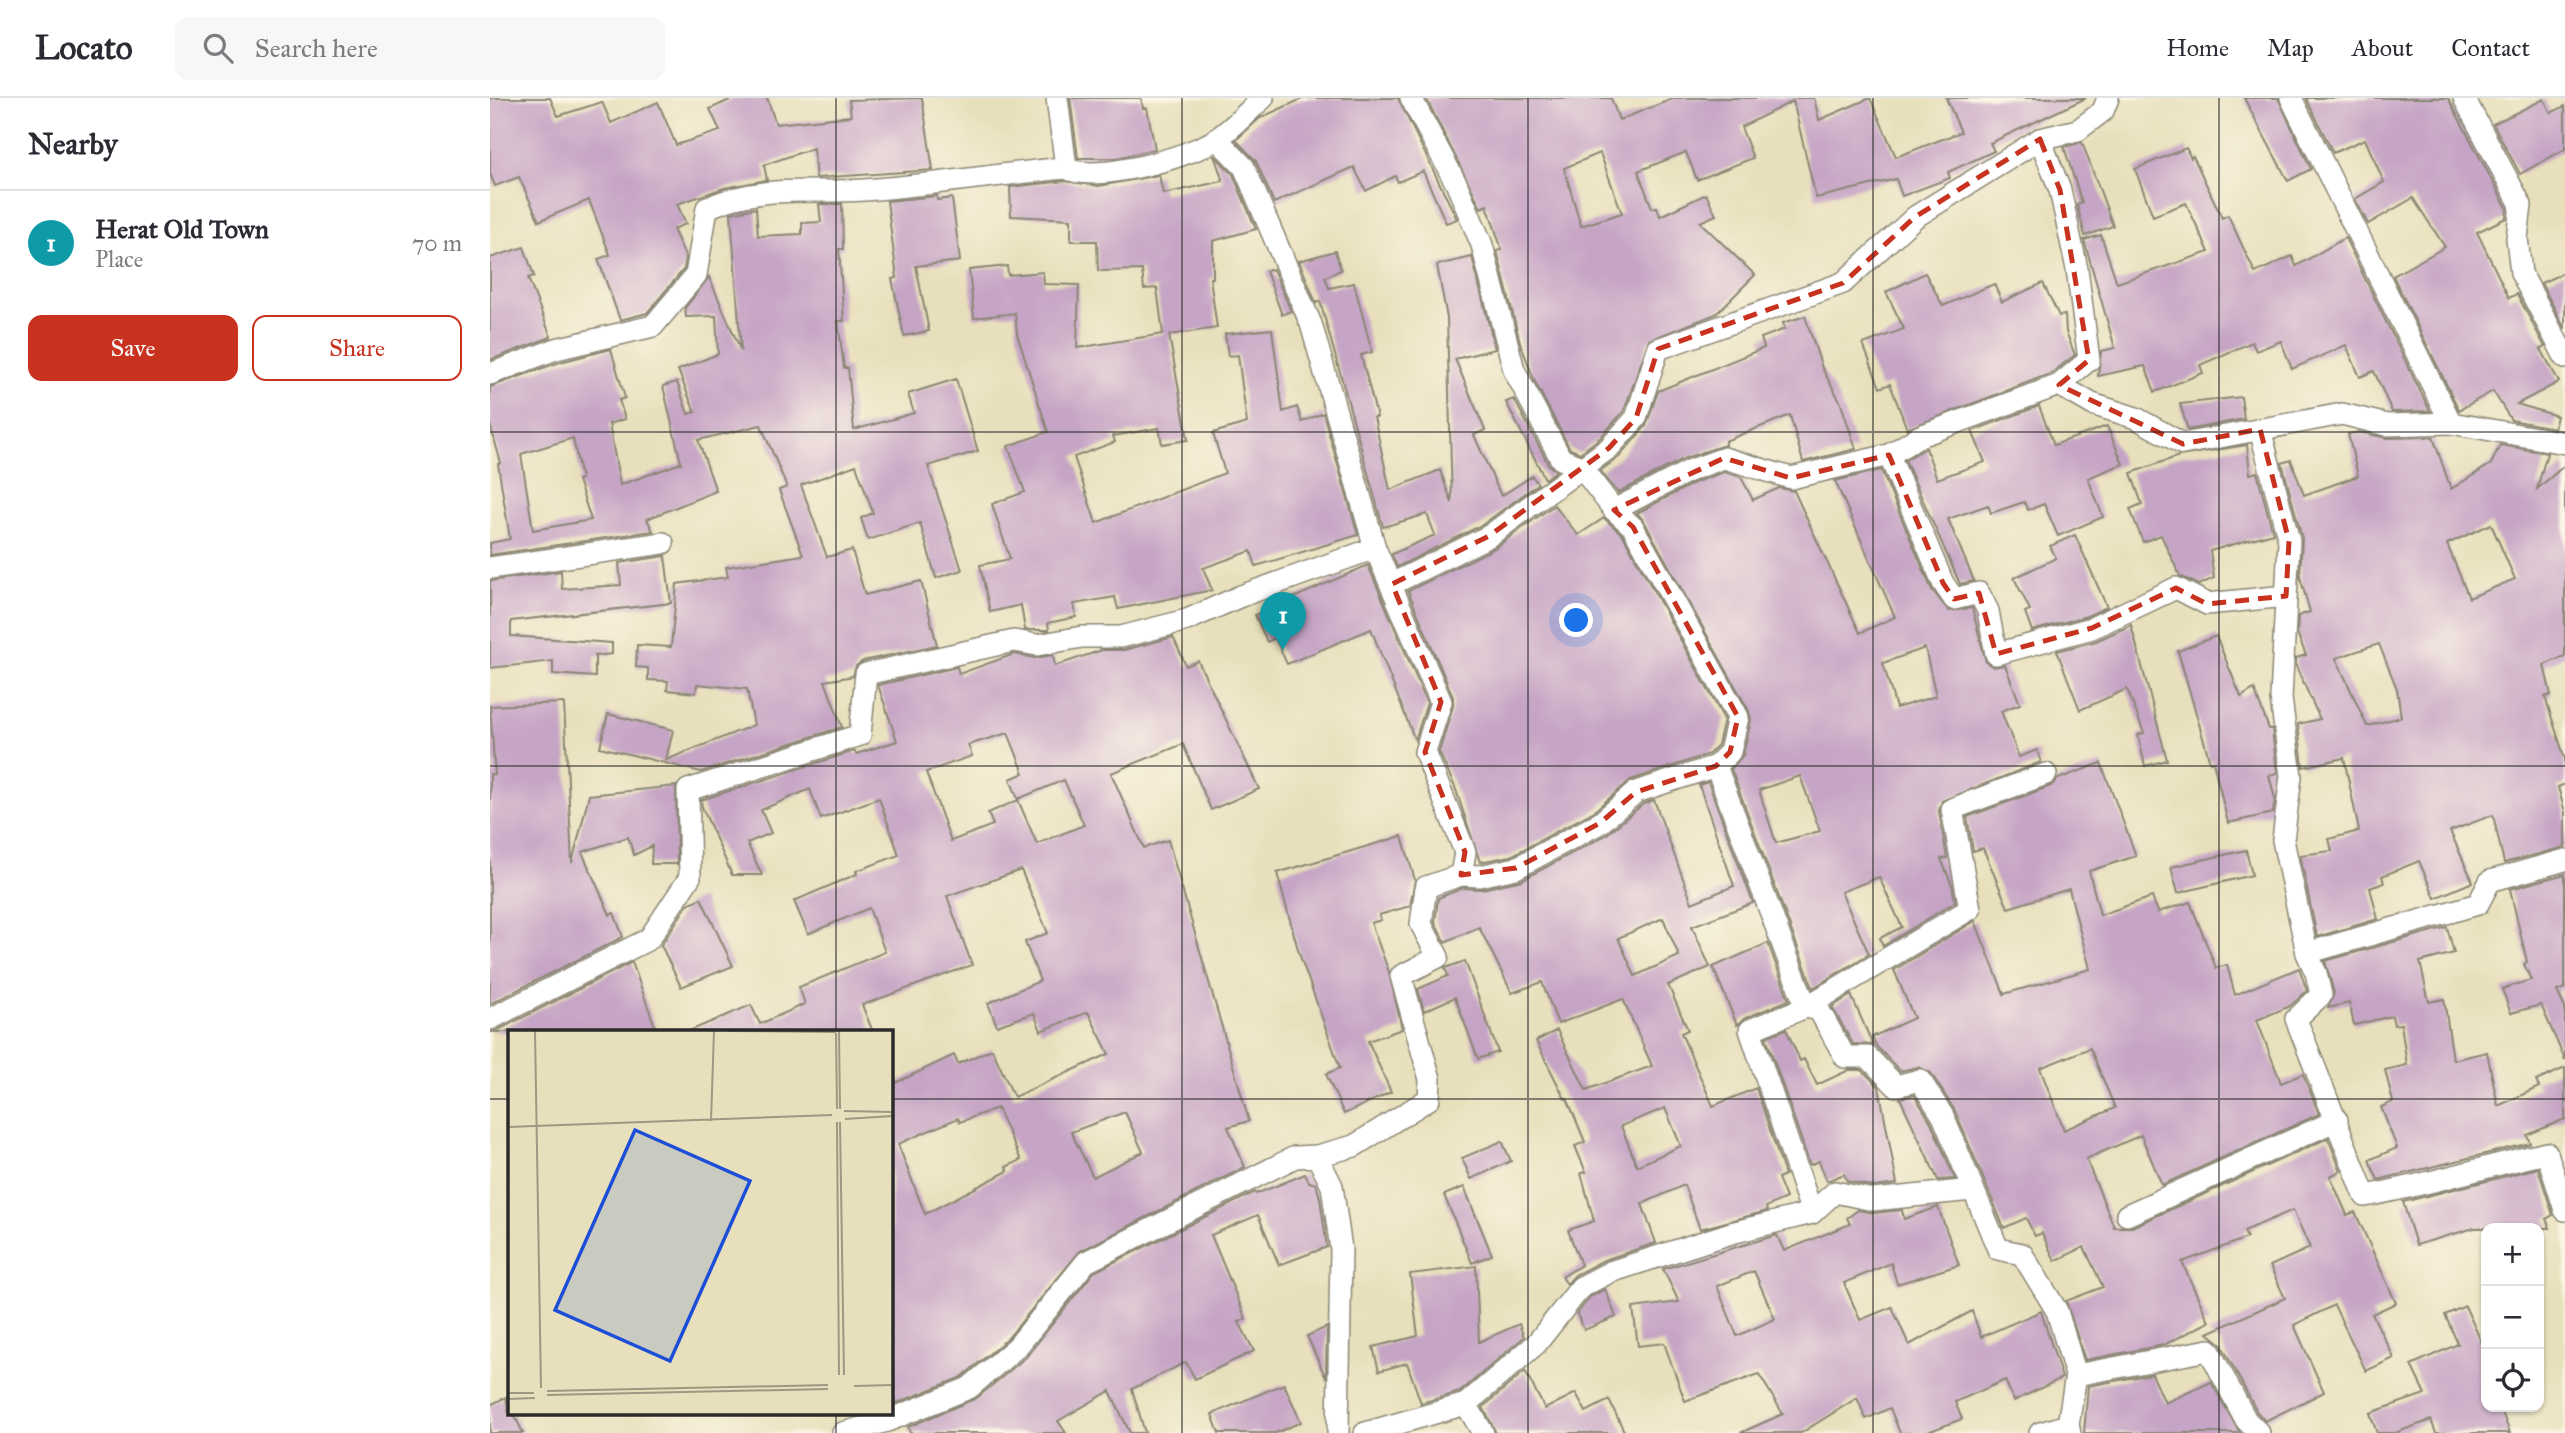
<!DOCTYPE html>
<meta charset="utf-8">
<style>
:root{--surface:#fff;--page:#f7f7f7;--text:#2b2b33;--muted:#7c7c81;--line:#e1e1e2;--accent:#c8321e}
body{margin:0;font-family:"IM FELL Great Primer",serif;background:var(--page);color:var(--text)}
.controls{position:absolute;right:21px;bottom:21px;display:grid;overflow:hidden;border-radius:14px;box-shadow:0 2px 5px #0004}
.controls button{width:63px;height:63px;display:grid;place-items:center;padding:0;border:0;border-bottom:2px solid var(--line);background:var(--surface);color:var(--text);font:35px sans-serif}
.you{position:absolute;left:1087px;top:523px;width:24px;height:24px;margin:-18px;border:5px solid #fff;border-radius:50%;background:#1a73e8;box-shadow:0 0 0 10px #1a73e833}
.badge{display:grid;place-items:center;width:46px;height:46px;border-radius:50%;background:var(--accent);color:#fff;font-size:23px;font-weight:700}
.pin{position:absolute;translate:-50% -58px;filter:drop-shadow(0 2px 4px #0008)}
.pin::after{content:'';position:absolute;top:37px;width:24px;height:21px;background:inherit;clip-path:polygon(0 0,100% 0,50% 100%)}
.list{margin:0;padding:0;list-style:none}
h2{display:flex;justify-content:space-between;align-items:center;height:91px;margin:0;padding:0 28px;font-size:30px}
h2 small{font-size:23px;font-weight:400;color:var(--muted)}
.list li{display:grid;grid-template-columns:46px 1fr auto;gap:21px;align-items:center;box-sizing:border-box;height:105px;padding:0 28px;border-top:2px solid var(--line)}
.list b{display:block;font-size:26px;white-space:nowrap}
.list p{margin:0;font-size:23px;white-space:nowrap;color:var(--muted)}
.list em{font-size:23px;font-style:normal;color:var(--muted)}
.actions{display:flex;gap:14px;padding:21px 28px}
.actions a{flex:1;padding:16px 0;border:2px solid var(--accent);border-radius:14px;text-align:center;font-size:24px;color:var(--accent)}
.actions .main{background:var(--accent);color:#fff}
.icon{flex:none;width:38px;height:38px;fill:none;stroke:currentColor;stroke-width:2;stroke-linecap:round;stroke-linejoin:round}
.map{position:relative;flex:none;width:2075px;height:1335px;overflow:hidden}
header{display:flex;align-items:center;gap:42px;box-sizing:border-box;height:98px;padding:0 35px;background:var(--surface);border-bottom:2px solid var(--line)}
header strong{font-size:33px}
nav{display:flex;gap:38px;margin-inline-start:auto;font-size:24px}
.search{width:490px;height:63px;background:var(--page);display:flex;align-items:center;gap:18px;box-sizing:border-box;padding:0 24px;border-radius:14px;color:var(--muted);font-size:26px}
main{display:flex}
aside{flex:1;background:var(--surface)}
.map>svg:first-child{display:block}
.building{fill:#c6a4c5;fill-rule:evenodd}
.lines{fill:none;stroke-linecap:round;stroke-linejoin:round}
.minor-casing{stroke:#8a8674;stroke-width:24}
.minor{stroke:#fff;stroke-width:21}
.marked{fill:none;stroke:#c8321e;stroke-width:5;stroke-dasharray:14 9;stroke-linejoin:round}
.grid{fill:none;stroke:#2b2b2b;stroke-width:2;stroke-opacity:0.55}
.inset-road{fill:none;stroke:#9c9882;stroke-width:2}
.view{fill:#1d4ed8;fill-opacity:0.15;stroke:#1d4ed8;stroke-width:3.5}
.inset-edge{fill:none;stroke:#2b2b2b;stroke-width:3.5}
</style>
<header>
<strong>Locato</strong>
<div class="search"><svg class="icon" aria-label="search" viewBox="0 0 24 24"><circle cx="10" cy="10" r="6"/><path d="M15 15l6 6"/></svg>Search here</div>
<nav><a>Home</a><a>Map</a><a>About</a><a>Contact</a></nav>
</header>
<main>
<aside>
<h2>Nearby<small></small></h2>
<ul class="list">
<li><span class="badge" style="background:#0f9aa8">1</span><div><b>Herat Old Town</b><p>Place</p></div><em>70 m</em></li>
</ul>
<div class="actions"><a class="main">Save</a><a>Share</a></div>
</aside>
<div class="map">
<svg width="2075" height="1335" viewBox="0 0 2075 1335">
<rect width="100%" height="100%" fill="#fcf5e5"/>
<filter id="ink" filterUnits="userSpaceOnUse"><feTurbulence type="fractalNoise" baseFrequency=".0143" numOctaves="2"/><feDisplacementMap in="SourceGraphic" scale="14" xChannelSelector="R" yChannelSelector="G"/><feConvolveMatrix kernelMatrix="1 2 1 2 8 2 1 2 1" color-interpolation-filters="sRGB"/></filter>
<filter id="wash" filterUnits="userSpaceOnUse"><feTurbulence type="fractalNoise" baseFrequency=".00686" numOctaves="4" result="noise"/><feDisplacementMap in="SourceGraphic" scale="28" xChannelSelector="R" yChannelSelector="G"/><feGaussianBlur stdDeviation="1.57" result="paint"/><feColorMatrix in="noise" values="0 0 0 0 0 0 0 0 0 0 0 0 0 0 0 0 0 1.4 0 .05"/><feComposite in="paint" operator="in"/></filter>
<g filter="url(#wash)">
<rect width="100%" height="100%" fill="#e8e0bc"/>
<g id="blocks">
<g class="building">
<polygon points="0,0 60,0 68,18 112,4 121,25 168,4 186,47 230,33 220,11 244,0 277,0 286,26 361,18 359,2 432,0 443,72 326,80 323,50 274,67 277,82 234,90 187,106 196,126 183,131 196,160 194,171 157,215 130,222 108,161 120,157 99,102 49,123 29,79 5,88 0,76"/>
<polygon points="580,0 651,0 653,10 657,10 665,51 627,60 588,60"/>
<polygon points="814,0 908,0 967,121 956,125 933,73 908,84 905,78 876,93 864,69 784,105 766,63 746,42 770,20"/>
<path d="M936,0h185l8,22 56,-22h139l5,22 51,-22 26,59 65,-25 -15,-34h140l-96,45 4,8 -46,21 2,6 -48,18 -6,-17 -80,19 -23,-97 -52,26 12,31 -56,22 -11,-28 -48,19 14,37 5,-1 3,9 46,-22 10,21 -16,7 55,53 -39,39 -67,26 -25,71 -24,27 -20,15 -10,-4 -35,-67 -15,-40 -23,-91 5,-1 -15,-45 -6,3zM1110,55l22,60 -41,13 -17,-58z"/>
<polygon points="1754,0 1788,0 1821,71 1798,83"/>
<polygon points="1816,0 1958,0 2017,110 2016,120 1987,134 2019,200 2027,196 2055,249 2051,251 2069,284 2027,306 2067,318 2064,330 2021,322 2003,293 1969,312 1903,178 1955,149 1923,100 1878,126 1865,101 1894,84 1875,41 1843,55"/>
<polygon points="2054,1 2061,15 2075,8 2075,51 2030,76 2003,26"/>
<polygon points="1592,44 1623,128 1595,138 1587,107 1592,105 1574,49"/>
<polygon points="1696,50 1701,60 1703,58 1732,120 1738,117 1765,175 1802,158 1806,168 1855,140 1940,313 1902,314 1884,273 1870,279 1856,247 1802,271 1791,243 1766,253 1762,244 1710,267 1713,275 1665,294 1655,268 1608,278 1611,253 1625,250 1594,142 1611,137 1627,185 1719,154 1696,105 1663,118 1645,71"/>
<polygon points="724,57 743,76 766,131 723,143 723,180 720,180 727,230 679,237 698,342 672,346 669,330 623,338 625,344 584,359 606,425 735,375 723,335 757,325 748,257 738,258 735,236 782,231 793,314 807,309 812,324 833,315 868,437 766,468 761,453 713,470 722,492 628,511 625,499 584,506 586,519 558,525 559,532 535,532 531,507 500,514 490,467 520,461 502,406 535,394 518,348 558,334 527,236 525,215 484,220 479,172 517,168 518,177 553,174 554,186 589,187 587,250 673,236 667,190 654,191 652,172 608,173 607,143 581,143 581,121 521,118 520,89 575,83 609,88 669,77 673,96 733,83"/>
<polygon points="447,98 447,102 462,100 470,163 426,168 439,233 414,238 402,181 407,180 397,103"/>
<path d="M329,106h23l1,45h-4l5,72h-6l6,47h4l6,62 60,-17 -6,-19 48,-15 22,72 -50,15 34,104 -26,8 -16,-55 -52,17 -7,-22 12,-5 -17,-48 -55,20 26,72 25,-7 13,45 56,-14 16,64 -74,16 -7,5 -3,10 -28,5 17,46 -141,45 -101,-25 8,-33 65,16 -7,30 88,-35 -7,-36 -50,-5 -1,9 -29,-3 1,-9 -20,-1v-12l-12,-1 1,-22 34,2 6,-63 51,-7 -2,-10 77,-12 -24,-65 8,-3 -26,-62 -63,15 18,51 -69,28 6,12 -163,24v-12l20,-4 -12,-75 3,-1 -11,-39v-37l70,-25 51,-13 14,49 -6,2 6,19 -16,5 11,61 61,-22 -18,-77 14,-4 11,32 7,-2 -17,-42 40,-16 -2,-38 -30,1 -1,-9 24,-31 32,74 -10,-138 25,-5 2,28 44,-2v-11l19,-1zM83,340l8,41 -3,1 13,40 -58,10 -12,-76z"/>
<polygon points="34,149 44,178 38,180 61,239 0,262 0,160"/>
<polygon points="845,153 851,172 835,179 839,190 864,185 882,254 871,257 887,319 884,319 900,392 950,372 962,405 957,220 947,167 982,159 1005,251 965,261 995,332 984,337 1011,398 1042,378 1048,386 992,427 907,469 902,456 945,437 937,416 893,429 830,203 826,205 809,163"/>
<polygon points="783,171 801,213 792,217 776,173"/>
<polygon points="2075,174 2075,231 2051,185"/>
<polygon points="1435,175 1453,208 1504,186 1512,204 1553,185 1569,218 1575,217 1576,234 1585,257 1562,275 1417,331 1400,286 1390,290 1373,246 1414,231 1396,194"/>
<polygon points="1315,218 1332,270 1350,303 1366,351 1313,364 1300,317 1235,343 1235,347 1195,360 1128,395 1110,373 1129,359 1156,328 1168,293 1274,250 1271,240 1295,231 1293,225"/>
<polygon points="1751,299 1754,321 1698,332 1690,306"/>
<polygon points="1024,301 1059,367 1066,373 1055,381 1016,304"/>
<polygon points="1549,308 1564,347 1617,328 1633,366 1598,380 1613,419 1568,438 1554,406 1538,412 1534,404 1501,415 1498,407 1458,421 1484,483 1470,486 1415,362 1436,350 1447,381 1495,364 1482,333"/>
<path d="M1869,334l28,6 46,-1 18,52 40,-25 9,-19 47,8 -10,36 28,-24v191l-21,9 7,30 -6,2 20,62v25l-7,3 7,25v35l-61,16 -11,-48 -43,16 23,51 -38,16 -16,-37 -37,15 2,7 -14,5 8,31 -61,18 -17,-82 32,-4 -3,-12 30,-8 -15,-73 -41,9 -5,-43 22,-5 -24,-53v-8l10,-3 -9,-22 1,-17 12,-4 -10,-35 2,-39 -20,-75 9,-3 13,35 54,-19 -10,-42zM2001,426l24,55 -46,19 -22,-54zM1889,546l18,45 4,28 -34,9 -31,-68z"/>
<polygon points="1757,347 1760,376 1767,374 1783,435 1720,453 1724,480 1709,487 1690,478 1671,437 1653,444 1640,411 1652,406 1641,375 1689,358"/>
<path d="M1391,372l51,120 17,21 23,-3 14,54 7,5 12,-2 15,39 -19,7 18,46 18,-7 4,12 -99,39 -3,10 8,47 -6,1 11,26 3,17 -72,44 -3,-8 22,-11 -23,-50 -38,15 28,62 -56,34 -82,-219 12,-14 8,-35 -2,-9 -105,-190 -7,-8 59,-31 28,-10 17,5 12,23 26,-12 15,3 66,142 35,-16 -60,-136zM1435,550l11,48 -40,12 -13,-45zM1310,678l20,55 -44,12 -17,-53z"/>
<polygon points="1064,407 1088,437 1114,420 1133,437 1234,621 1228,647 1219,656 1141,682 1103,714 1021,758 990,764 965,689 949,654 963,608 963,599 918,493 1005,450"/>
<polygon points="1585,437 1617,509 1597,518 1542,533 1535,514 1540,512 1524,480 1566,460 1560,448"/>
<polygon points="175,458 181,505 21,523 21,538 122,545 122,556 105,558 105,579 63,576 63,563 0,570 0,483 71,473 72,491 131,487 129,465"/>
<polygon points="878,467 937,605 925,642 881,531 797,566 785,540 777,544 765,517"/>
<polygon points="1641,527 1677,662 1655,668 1648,637 1654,635 1637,591 1590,612 1567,553 1606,543"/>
<polygon points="1726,538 1751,599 1764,591 1779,631 1782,631 1787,675 1779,677 1785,701 1783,715 1738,725 1723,663 1720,664 1688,553"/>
<path d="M683,539l13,29 12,-5 61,128 -48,21 -28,-66 -72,29 33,75 24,-8 81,281 -21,6 17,40 -165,84 -72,87 -46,39 -65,26 -6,-14v-304l63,-30 4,9 34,-15 22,48 95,-43 -21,-42 -47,19 -7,-18 -37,13 -9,-23 52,-22 -15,-39 23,-9 -27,-63 -74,26 25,69 -110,40 11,27h-186l64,-27 9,19 45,-20 -6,-17 86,-35 -16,-44 -61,26 -14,-33 63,-27 -1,-3 43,-16 -20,-57 -58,21 -11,-30 -49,21 10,23 -24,10 15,32h-30l-30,-68 -1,-7 153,-49 2,3 41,-13 -19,-56 79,-18 2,7 55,-20 21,4 18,-3 2,11 47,-16h22zM518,635l16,40 -14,6 8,20 46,-19 20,45 -47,19 -19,-44 -30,13 5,12 -42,16 -25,-69 46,-16 -4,-11zM507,1010l24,52 -15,7 2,4 -83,43 -27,-70 60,-26 2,4zM635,1014l18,40 -50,25 -22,-45z"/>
<polygon points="74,605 82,765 99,697 186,688 187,766 161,766 162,748 144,757 138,739 92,754 120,817 124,815 133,839 0,906 0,676 5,677 0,608"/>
<path d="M1611,665l35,93 -47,15 11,44 52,-18 6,15 32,-10 26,66 11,-3 8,30 64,-27 8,23 -17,15 -33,14 24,63 22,-9 16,40 -157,71 -21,-50 -55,24 28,68h18l196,-89 13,33 -11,5 17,39 8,-3 41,91 -24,11 22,44 -28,13 -32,-66 -40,20 30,67 -59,29 -8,-9 -36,-68 -13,-11 77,-35 -15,-32 40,-18 -17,-38 -49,21 3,7 -65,24 27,60 -45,23 -79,15 -19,-59 37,-14 -19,-40 -29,14 -13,-28 -7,3 -9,-18 -22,10 -49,-117 -24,-38 -13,-6 -18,4 -23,-24 -5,-10 42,-19 -20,-48 81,-49 29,73 86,-25 -21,-80 -61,19 -25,-60 -10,3 -6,-34 84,-31 7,-7zM1600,950l25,60 -51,22 -24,-62z"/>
<path d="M1218,684l45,121 -61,23 18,41 -42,18 20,45 -7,3 32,73 43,-18 29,87 -7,3 8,20 -20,9 1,4 -67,18 -16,-44 -42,19 14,39 -52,17 -29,15 -8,9 -5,-7 19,-12 -13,-35 26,-9 -13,-48 5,-1 -11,-26 10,-4 -18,-44 -2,1 -29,-58 21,-11 29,60 66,-24 -29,-67 -65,25 -16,-42 -30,11 -33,-66 -34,15 -10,-20 3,-24 25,-10 19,1 40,-9 84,-45 37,-31 11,-4 38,103 42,-17 -35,-101zM1173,820l16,38 -44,20 -17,-38zM1175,1010l16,38 -44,20 -16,-40z"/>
<polygon points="912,738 925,782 920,808 889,817 891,822 881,825 899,874 912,931 878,943 901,994 854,1016 836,976 850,970 809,855 787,775"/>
<polygon points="1756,752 1762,777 1688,795 1681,769"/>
<polygon points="2075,776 2075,890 2067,893 2075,910 2075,962 2051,907 2021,915 2012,891 2041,882 2034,866 2037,864 2020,791"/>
<polygon points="211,800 243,868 191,889 171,847 198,806"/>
<polygon points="1957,829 1964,855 1930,864 1939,904 1954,901 1963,962 1997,954 2008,1008 2049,989 2046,983 2075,970 2075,1021 2037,1037 2040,1045 1888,1082 1879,1062 1907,1050 1891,1009 1903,1004 1895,972 1917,967 1911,926 1904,927 1902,918 1864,927 1859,905 1838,910 1844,895 1835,863"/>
<polygon points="1278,845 1299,902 1255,920 1247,927 1223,869"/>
<polygon points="975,863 1008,954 988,961 965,899 934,913 928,891 958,878 955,870"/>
<polygon points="142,864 167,934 0,934 6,933"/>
<polygon points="1361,897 1383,947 1363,946 1342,909"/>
<polygon points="1296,931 1310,963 1314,961 1327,987 1359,972 1372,972 1389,989 1407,1086 1384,1089 1357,1083 1354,1076 1337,1083 1329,1063 1320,1067 1276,939"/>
<polygon points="1424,997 1441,1024 1465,1081 1448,1082 1410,1000"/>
<polygon points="1012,1043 1021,1063 981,1081 972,1060"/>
<polygon points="2048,1070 2063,1117 2056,1121 2060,1130 1984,1130 1926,1147 1913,1104"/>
<polygon points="815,1076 819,1084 826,1086 830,1100 837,1149 789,1167 768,1117 721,1137 756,1221 749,1224 764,1253 705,1281 696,1264 642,1291 655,1335 640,1335 620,1293 568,1323 576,1335 420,1335 418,1329 487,1300 536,1259 604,1174 765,1094 766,1096"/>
<polygon points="974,1089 1002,1157 982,1165 954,1097"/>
<path d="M1448,1109l21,58 -62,19 -6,-21 -47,20 16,37 32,-13 17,38 63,-34 9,26 60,-26 21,67 -48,23 -9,-21 -50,22 7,17 -37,14h-25l-10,-25 -24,11 -9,-21 -56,35h-61l43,-19 -24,-40 -74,27 -21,-58 -26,3 -5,-38 46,-6 -16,-33 114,-34 7,16 66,-27 -3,-6 11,-8 16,3 28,-3 2,9zM1264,1173l21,48 -38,17 -20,-50z"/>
<polygon points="986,1168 989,1244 1029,1226 1034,1239 970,1294 931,1305 917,1265 889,1273 883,1249 928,1238 920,1176"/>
<polygon points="1115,1191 1126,1219 1094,1232 1087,1216 1100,1199"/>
<polygon points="1975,1208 1996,1254 1996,1309 2010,1309 2020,1335 1946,1335 1941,1322 1905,1335 1887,1335 1880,1315 1935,1296 1921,1267 1968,1246 1955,1217"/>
<polygon points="837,1229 836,1280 817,1238"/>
<polygon points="1035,1273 1055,1311 1086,1295 1096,1314 1119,1302 1135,1335 1006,1335 993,1309"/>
<polygon points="1662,1276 1675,1305 1721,1284 1750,1335 1594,1335 1598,1288"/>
<polygon points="794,1286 811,1324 786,1335 729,1335 722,1316"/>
<polygon points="16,1299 19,1316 24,1316 33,1335 0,1335 0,1307"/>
</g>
</g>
</g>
<g filter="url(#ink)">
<use href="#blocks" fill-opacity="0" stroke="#8a8674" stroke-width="2"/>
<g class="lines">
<defs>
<g id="minor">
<polyline points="567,0 576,70"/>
<polyline points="1801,0 1961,325 2075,345"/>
<polyline points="1974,0 2031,107 2027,140 2031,175 2075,259"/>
<polyline points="727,41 754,69 821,226 885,450 951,604 935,654 975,754 971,777"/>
<polyline points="1550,41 1570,92 1587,171 1599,262 1569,287"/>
<path d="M0,276l66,-25 97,-23 43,-51 11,-67c54,-24 102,-14 157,-18 68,-5 135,-16 202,-22 27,16 126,-11 152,-30 16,-11 30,-27 45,-40"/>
<path d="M1770,331l29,112 -8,157 10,78 -8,64 24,113 9,20 5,22 -25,24 69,177c62,-11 121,-30 182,-43l18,57"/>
<polyline points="1399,357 1453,485 1464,501 1489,495 1498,513 1506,556 1602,530 1686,490 1717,506 1796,498"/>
<polyline points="1124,412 1201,372 1234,360 1301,380 1399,357 1430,338 1569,287 1602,306 1646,320 1693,346 1852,316 1897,327 1961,325"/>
<polyline points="0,470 173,445"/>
<polyline points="902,486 999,438 1119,350 1146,320 1168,251 1353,185 1425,119 1550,41 1588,32 1613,13 1618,0"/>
<polyline points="1226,668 1316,909 1329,912 1355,959 1378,959 1406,988 1430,982 1453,1018 1508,1151 1532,1156 1567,1213 1586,1277 1578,1327"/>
<polyline points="1817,855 1988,806 2000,783 2075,762"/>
<polyline points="0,921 159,841 200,779 198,692 370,637 376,576 524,543 547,547 592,539 631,539 697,522 751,498 885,450"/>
<polyline points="827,1058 864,1048 939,1001 940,981 911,878 948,859 931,826 936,789 971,777 990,778 1026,770 1110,725 1146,694 1226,668 1240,654 1248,619 1143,429 1124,412 1091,369 1071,361 1024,272 992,147 967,87 921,0"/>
<polyline points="1322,1115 1260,932 1316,909 1480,811 1462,711 1556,676"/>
<polyline points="1637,1117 1847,1022"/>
<polyline points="1586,1277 1719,1252 1756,1322 1769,1335"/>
<polyline points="976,1306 1046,1246 1091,1189 1120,1174 1241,1135 1322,1115 1345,1094 1383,1102 1482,1092"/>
<polyline points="353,1335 397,1323 479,1290 527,1249 596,1164 805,1059 827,1058 842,1088 851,1151 848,1335"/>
<polyline points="875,1335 976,1306 993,1335"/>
<polyline points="1550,1335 1578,1327 1580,1335"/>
</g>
</defs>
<use href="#minor" class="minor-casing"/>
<use href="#minor" class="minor"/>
</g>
</g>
<path class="marked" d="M1550,41l20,51 29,170 -30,25 124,59 77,-15 29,112 -3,55 -79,8 -31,-16 -84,40 -96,26 -17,-61 -25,6 -11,-16 -54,-128 -98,23 -67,-20 -110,52 19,17 105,190 -8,35 -14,14 -80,26 -36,31 -84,45 -55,7 4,-23 -40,-100 16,-50 -49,-118 97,-48 120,-88 27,-30 22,-69 185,-66 72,-66z"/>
<path class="grid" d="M346,0v934M692,0v1335M1038,0v1335M1383,0v1335M1729,0v1335M0,334h2075M0,668h2075M0,1001h19M401,1001h1674M346,1316v19"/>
<g transform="translate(18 932)">
<rect width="385" height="385" fill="#e8e0bc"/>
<path class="inset-road" d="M27,1l6,357M219,1l109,1M331,1l1,78M328,3l1,76M336,81l49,1M337,89l48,-3M203,91l3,-90M329,92l2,253M332,92l4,253M0,97l324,-12M346,356l39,-1M39,361l281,-6M0,363h26M39,365l281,-6M0,369l27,-1"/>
<path class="view" d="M127,100l115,51 -80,180 -115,-51z"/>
<rect width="385" height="385" class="inset-edge"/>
</g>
</svg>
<div class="controls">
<button>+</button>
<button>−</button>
<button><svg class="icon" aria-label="locate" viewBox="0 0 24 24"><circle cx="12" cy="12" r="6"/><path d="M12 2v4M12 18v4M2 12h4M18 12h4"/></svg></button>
</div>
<div class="you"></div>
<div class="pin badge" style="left:793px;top:552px;background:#0f9aa8">1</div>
</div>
</main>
